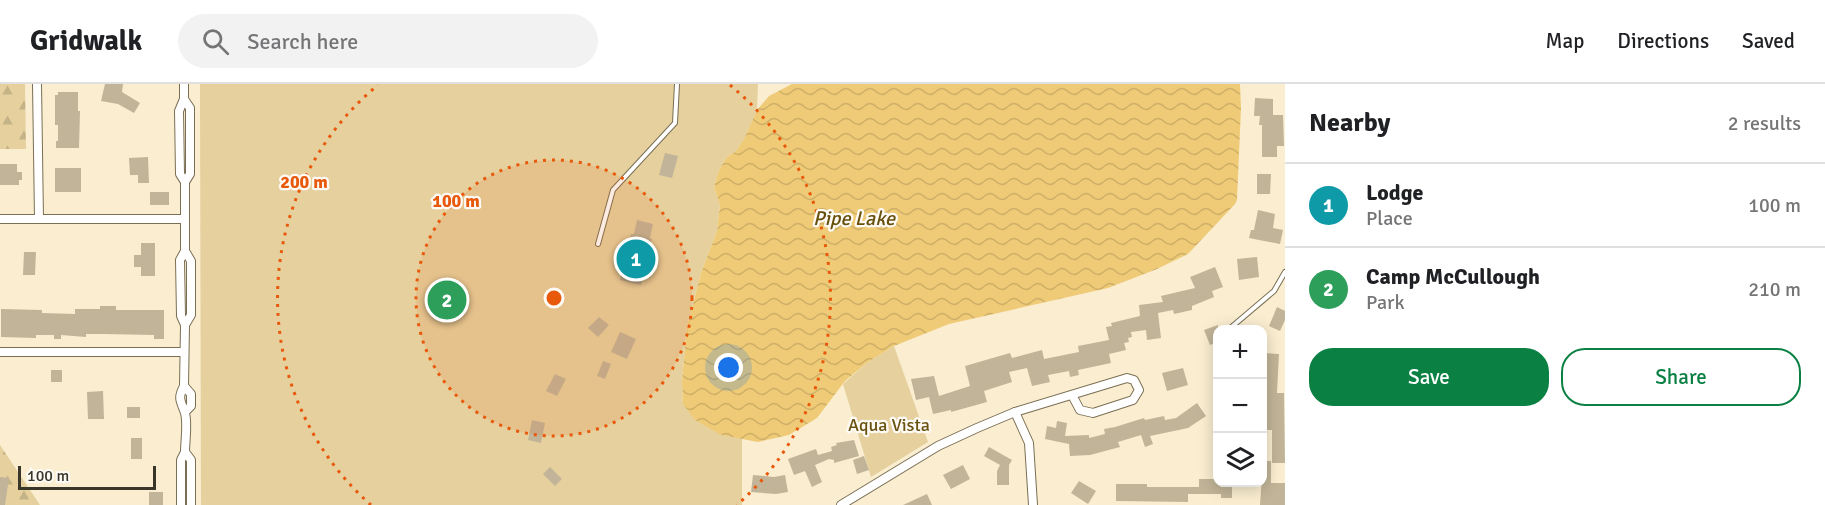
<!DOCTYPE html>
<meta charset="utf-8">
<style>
:root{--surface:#fff;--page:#f2f2f2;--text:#202124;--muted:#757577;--line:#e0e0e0;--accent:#0b8043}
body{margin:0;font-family:Signika,sans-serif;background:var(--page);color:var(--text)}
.controls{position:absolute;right:18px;bottom:18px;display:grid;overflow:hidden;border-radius:12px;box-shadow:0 3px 15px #0003}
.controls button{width:54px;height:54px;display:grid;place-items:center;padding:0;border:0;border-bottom:2px solid var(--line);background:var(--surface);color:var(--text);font:30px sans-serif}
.scale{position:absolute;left:18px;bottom:15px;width:138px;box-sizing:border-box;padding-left:6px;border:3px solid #3a3529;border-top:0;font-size:16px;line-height:21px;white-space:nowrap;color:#3a3529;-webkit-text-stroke:4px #fefbf6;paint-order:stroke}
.you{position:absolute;left:729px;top:284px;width:21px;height:21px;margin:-15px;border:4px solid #fff;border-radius:50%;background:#1a73e8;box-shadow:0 0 0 9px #1a73e833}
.badge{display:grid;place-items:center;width:39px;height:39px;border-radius:50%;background:var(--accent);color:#fff;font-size:20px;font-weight:700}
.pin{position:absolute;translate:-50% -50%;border:3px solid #fff;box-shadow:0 2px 6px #0006}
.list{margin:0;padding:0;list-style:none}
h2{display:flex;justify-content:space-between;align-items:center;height:78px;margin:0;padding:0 24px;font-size:26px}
h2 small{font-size:20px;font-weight:400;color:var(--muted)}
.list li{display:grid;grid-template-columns:39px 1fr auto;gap:18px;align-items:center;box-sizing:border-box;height:84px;padding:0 24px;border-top:2px solid var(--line)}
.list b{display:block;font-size:22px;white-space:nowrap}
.list p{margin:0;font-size:20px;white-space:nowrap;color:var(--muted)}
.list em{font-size:20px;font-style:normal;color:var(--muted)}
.actions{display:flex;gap:12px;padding:18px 24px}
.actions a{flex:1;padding:14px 0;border:2px solid var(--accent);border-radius:24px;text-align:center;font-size:21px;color:var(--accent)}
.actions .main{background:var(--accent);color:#fff}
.icon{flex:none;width:33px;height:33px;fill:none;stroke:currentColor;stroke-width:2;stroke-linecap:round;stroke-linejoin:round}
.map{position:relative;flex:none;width:1285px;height:421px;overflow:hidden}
header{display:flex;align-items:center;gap:36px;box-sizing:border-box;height:84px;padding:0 30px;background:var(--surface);border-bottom:2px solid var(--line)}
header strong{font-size:28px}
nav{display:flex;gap:33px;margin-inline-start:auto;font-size:21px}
.search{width:420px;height:54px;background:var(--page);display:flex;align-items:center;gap:15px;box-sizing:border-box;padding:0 21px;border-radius:33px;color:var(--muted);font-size:22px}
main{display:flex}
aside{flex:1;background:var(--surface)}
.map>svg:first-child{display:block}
.forest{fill:url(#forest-firs)}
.park{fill:#e5d09e}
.water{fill:url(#water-waves)}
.building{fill:#c1b498}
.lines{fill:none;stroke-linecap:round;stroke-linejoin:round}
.lane-casing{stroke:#7a6f54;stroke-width:6}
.street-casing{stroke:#7a6f54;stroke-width:10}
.lane{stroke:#fff;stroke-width:4}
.street{stroke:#fff;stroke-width:8}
.ring{fill:none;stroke:#e8590c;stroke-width:3;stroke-dasharray:3 6}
.labels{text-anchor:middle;stroke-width:4.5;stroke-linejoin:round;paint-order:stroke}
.park-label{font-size:18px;fill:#6a5211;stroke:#fefbf6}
.water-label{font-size:20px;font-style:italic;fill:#674f0c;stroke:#fefbf6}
.centre{fill:#e8590c;stroke:#fefbf6;stroke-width:3}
.ring-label{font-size:18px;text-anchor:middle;font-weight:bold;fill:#e8590c;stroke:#fefbf6;stroke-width:4.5;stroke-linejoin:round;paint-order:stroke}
</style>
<header>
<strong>Gridwalk</strong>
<div class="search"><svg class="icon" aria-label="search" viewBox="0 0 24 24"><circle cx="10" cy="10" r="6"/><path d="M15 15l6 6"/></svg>Search here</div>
<nav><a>Map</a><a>Directions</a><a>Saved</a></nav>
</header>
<main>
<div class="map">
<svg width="1285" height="421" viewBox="0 0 1285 421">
<defs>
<pattern id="forest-firs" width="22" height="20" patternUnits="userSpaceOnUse" patternTransform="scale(1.5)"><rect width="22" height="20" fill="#e5d09e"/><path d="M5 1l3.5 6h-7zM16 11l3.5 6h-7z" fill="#c5b388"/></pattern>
<pattern id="water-waves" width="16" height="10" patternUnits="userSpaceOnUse" patternTransform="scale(1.5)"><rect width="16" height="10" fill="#efcb77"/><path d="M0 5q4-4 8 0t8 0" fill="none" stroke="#ceaf67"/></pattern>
</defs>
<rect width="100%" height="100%" fill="#faedd0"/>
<g class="forest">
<polygon points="0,0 25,0 26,65 0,65"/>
<polygon points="0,361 40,421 0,421"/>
</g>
<g class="park">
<polygon points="200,0 758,0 757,26 744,55 736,67 727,73 719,86 714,103 720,121 717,147 701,189 687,242 682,297 683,320 721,351 742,355 742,421 201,421"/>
<polygon points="894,262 928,358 871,393 843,300 868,278"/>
</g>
<polygon class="water" points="792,0 1240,0 1241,24 1237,116 1235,120 1188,170 1157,185 1108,204 949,240 894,262 868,278 845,297 817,334 789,351 758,358 721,351 695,336 683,320 682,297 687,243 701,189 717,147 720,121 714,103 719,86 727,73 736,67 744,55 757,26 769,12"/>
<g class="building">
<polygon points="105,0 123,0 122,8 140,19 134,29 118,20 101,17"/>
<polygon points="58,8 78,8 78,27 80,27 79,64 56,64 56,57 58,57 58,41 55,41 55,11 58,11"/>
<polygon points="1255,14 1273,15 1273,31 1283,31 1284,62 1277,62 1277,73 1262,73 1262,41 1259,41 1260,32 1254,32"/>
<polygon points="665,69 678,72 672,94 659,91"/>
<polygon points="148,73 149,99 138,99 138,91 130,91 129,74"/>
<polygon points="0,80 17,80 17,88 22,88 22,96 19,96 19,101 0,101"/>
<rect x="55" y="84" width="26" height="24"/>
<polygon points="1257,90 1271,90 1270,110 1257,110"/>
<rect x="150" y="108" width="19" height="13"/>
<polygon points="1258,126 1275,130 1273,144 1283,146 1280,160 1249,154 1251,146 1254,146"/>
<polygon points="637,136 653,140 650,154 652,155 641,201 620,196 631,150 634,150"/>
<polygon points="141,159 155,159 155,192 141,192 141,183 134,183 134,171 141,171"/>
<polygon points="24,168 36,168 35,191 23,191"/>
<polygon points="1257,173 1259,193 1239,196 1237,175"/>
<polygon points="1215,183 1223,203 1212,207 1214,213 1192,222 1192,226 1174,230 1173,226 1158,229 1161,254 1147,256 1146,246 1131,248 1132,253 1128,254 1129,258 1124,259 1126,266 1109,270 1111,279 1078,286 1079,291 1070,293 1069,287 1048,291 1050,298 1032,302 1027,284 1009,288 1012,298 984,307 987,318 951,328 951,326 933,330 929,313 916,316 911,295 934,292 939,312 970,302 965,282 1010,269 1012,274 1042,266 1044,275 1079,268 1078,262 1109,256 1106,243 1112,242 1111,239 1140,232 1139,221 1163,218 1161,212 1195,204 1190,193"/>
<polygon points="100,222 116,222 116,226 164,226 164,255 154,255 154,251 104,250 86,250 86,253 61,251 61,255 54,255 54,251 36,251 36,254 1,253 1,225 42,226 42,229 75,230 75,225 100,225"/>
<polygon points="1277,223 1285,227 1285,236 1280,247 1269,242"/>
<polygon points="599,233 609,241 598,253 588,244"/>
<polygon points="1218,241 1218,258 1210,261 1204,246"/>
<polygon points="620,248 636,255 627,275 611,268"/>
<polygon points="1263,269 1279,270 1277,309 1284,309 1285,379 1272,379 1272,346 1266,346 1267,322 1263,322 1264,289 1263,288"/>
<polygon points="603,277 611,280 605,295 597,292"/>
<polygon points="1183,284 1188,301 1167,307 1162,289"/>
<rect x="51" y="286" width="11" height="12"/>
<polygon points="555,290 566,295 557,312 546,307"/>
<polygon points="103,307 104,335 88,335 87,308"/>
<polygon points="1197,319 1206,332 1188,344 1150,352 1153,360 1145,363 1141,351 1118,358 1120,363 1090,371 1070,372 1069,360 1045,355 1047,342 1056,344 1057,337 1067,339 1065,352 1089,351 1089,354 1105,350 1104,345 1115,343 1144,334 1145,336 1164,332 1165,336 1176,334"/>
<rect x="127" y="323" width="13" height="11"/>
<polygon points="532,336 545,339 541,359 528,356"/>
<rect x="131" y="354" width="11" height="21"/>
<polygon points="854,356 859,372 834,379 834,376 829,375 815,381 822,398 812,403 805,387 794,391 788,375 816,365 818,371 832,367 831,363 837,361 836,359"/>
<polygon points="989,363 1012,376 1009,381 1009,401 997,401 997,387 1000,381 984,372"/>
<polygon points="864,372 869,386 857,390 853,376"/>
<polygon points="1263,377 1271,377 1271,399 1285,399 1285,421 1260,421"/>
<polygon points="963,381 970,395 951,405 943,391"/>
<polygon points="550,383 562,395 555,402 543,390"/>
<polygon points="753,391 774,393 785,391 788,408 776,410 751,408"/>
<polygon points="0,393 9,394 5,421 0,421"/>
<polygon points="1199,395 1218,395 1218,399 1232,399 1232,414 1221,414 1221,410 1188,410 1188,418 1116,417 1116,400 1147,400 1147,403 1199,403"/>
<polygon points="1079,397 1096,407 1088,420 1071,409"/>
<rect x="149" y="408" width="14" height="13"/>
<polygon points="927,410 932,421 903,421"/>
</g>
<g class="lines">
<defs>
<g id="lane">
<polyline points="598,160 613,106 675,39 677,0"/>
<polyline points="1228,246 1274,207 1285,188"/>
</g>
<g id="street">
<polyline points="37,0 39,135"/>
<polyline points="184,0 184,15"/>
<polyline points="185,98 190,90 190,24 184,15 179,27 180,90 185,98 185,167"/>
<polyline points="0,135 185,135"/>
<polyline points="0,268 184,268"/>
<polyline points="184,302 185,241 181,232 180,176 185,167 191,177 191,231 185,241"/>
<path d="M185,328l6,-6v-12l-7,-8c-7,13 -3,15 1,27 3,11 0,28 0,39"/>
<polyline points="1015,328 1029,359 1033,421"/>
<polyline points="181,421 181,376 185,368 191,376 191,421"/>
<polyline points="841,421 938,362 977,344 1015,328 1127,294 1134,296 1139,306 1133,316 1093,329 1080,326 1072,311"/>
</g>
</defs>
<use href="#lane" class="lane-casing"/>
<use href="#street" class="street-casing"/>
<use href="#lane" class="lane"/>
<use href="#street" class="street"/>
</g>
<circle cx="554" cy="214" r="138" fill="#e8590c" fill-opacity=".12"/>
<g class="ring">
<circle cx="554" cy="214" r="138"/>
<path d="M371 421A276 276 0 0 1 378 1M730 1A276 276 0 0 1 737 421"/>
</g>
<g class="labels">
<g class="park-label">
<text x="889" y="347">Aqua Vista</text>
</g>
<g class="water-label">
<text x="854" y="141">Pipe Lake</text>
</g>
</g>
<circle cx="554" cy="214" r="9" class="centre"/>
<g class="ring-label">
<text x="304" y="104">200 m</text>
<text x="456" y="123">100 m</text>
</g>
</svg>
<div class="controls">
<button>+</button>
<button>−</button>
<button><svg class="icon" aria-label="layers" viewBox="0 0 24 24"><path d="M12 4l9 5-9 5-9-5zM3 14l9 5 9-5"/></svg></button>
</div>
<div class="scale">100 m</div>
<div class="you"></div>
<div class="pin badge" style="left:636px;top:175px;background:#0f9aa8">1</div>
<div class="pin badge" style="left:447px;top:216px;background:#2e9e5b">2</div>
</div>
<aside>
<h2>Nearby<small>2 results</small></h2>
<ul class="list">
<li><span class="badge" style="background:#0f9aa8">1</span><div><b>Lodge</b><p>Place</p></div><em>100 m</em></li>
<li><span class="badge" style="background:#2e9e5b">2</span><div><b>Camp McCullough</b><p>Park</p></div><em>210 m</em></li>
</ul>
<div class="actions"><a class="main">Save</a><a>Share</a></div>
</aside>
</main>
